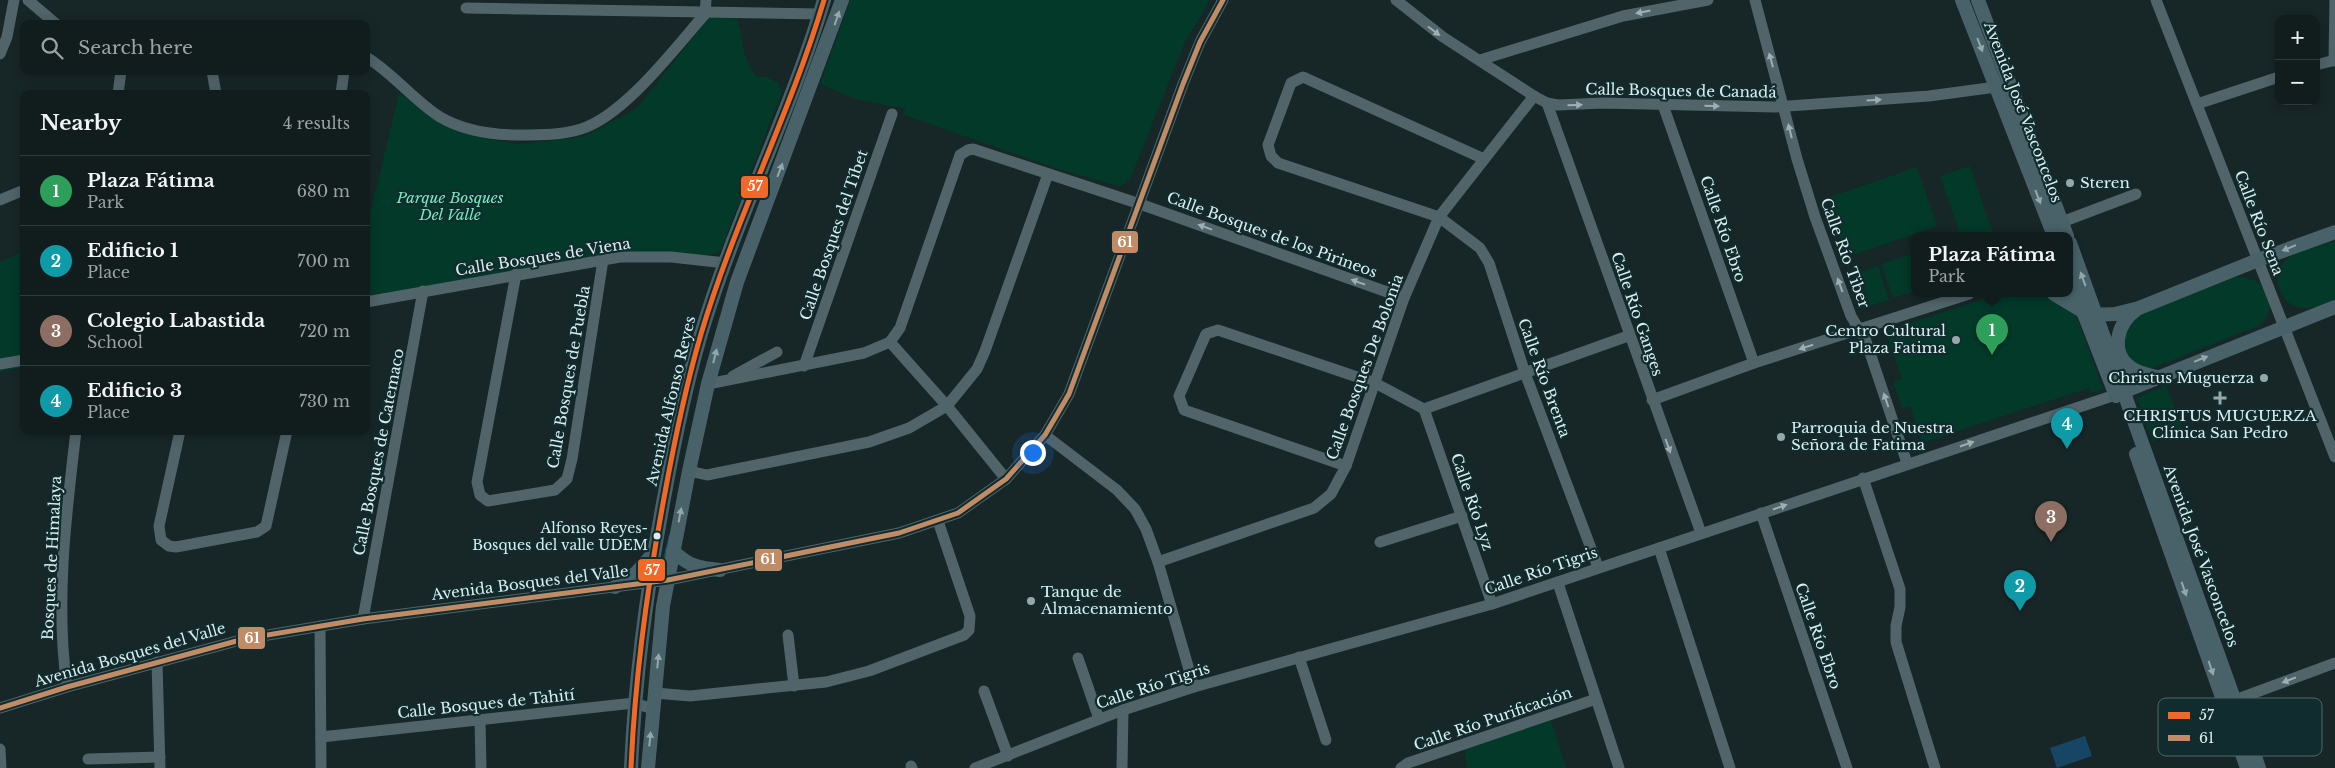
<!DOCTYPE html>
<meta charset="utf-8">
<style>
:root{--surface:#111c1d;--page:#1a2526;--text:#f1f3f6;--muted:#9ca1a4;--line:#303a3b;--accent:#2563eb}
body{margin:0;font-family:"Libre Baskerville",serif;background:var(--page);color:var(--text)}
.controls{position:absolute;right:15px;top:15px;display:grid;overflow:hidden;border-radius:10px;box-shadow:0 2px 12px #0003}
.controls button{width:45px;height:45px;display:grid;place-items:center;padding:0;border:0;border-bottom:1px solid var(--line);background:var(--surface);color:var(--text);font:25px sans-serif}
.you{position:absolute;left:1032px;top:452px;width:18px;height:18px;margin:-12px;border:4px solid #fff;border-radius:50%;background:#1a73e8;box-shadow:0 0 0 8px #1a73e833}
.badge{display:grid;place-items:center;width:32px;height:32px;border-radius:50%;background:var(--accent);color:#fff;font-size:16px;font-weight:700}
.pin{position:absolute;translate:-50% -41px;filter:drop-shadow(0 1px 2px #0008)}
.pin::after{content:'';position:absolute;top:26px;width:18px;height:15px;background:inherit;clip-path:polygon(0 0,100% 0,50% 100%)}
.popup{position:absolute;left:1911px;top:232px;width:162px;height:65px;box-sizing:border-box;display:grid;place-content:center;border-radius:10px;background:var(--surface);filter:drop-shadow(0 1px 4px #0005);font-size:16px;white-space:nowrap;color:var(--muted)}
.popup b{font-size:19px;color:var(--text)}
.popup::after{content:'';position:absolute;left:50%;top:100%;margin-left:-10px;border:10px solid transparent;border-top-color:var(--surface)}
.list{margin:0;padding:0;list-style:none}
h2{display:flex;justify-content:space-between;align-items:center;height:65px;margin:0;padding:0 20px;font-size:21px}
h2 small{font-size:16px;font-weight:400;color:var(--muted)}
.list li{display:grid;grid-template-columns:32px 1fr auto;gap:15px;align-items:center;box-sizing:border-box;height:70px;padding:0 20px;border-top:1px solid var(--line)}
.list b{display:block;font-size:19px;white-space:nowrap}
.list p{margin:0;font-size:16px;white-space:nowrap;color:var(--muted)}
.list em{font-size:16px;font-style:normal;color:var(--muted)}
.icon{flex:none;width:28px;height:28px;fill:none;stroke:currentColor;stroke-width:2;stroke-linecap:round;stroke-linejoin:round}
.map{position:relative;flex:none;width:2335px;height:768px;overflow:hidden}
.search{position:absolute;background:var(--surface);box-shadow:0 2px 12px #0003;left:20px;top:20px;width:350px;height:55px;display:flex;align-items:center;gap:12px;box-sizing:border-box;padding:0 18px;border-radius:10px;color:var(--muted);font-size:19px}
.panel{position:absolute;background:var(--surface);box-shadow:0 2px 12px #0003;left:20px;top:90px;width:350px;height:345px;border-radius:10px}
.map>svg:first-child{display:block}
.green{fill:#033928}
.water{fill:#174665}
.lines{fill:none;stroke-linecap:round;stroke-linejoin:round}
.stream{stroke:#174665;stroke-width:3}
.minor{stroke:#50646a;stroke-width:11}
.major{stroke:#49626a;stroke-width:14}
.bus-1-casing{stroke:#102c2e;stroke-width:9}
.bus-2-casing{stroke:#102c2e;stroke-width:9}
.bus-1{stroke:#f36827;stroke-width:5}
.bus-2{stroke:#c18c65;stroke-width:5}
.oneway{fill:#9eafb3}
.oneway2{fill:#93a8ac}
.poi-dot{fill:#98a7a8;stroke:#102c2e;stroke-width:2}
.bus-dot{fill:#ddedee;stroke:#102c2e;stroke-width:2}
.labels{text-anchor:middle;stroke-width:4.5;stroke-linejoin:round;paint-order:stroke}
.bus-label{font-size:14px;fill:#ddedee;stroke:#102c2e;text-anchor:end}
.street-label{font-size:15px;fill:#ddedee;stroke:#102c2e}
.poi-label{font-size:15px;fill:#ddedee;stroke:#102c2e;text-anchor:start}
.park-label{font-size:15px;font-style:italic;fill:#76ebba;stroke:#102c2e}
.key{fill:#102c2e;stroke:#4e6668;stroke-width:1}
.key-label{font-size:14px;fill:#ddedee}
.line-badge{stroke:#102c2e;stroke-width:2}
.badge-label{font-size:14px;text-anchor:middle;font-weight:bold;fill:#fff}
</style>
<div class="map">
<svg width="2335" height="768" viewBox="0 0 2335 768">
<rect width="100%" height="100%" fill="#172627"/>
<g class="green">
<polygon points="850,0 1210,0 1184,44 1131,177 1123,185 1118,186 1055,168 904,115 905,109 855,99 820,84"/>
<path d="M733,13c9,11 8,25 11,39 3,9 7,17 13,25h10l12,6 3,9 -62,160 -12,3 -80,-2 -262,46v-68l33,-138 44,29 39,15 37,7 63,-7 54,-28 74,-93z"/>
<polygon points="1970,166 1993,234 1986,236 1961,236 1940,176"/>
<polygon points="1917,167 1937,226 1847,257 1827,198"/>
<path d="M2335,241v59c-10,3 -22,9 -33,8 -24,-3 -33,-35 -14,-50 13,-9 32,-13 47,-17z"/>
<polygon points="24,251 24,367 0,372 0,262"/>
<polygon points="1912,254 1914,260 1914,291 1893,298 1881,264"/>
<polygon points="1878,266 1889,300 1870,306 1859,273"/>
<path d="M2236,277c29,-1 47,26 24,48l-110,44 -7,-1 -16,-10 -6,-24 16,-19z"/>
<polygon points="1999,294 2044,294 2075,311 2103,389 2092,393 2089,388 1922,443 1910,406 1902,408 1893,382 1902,379 1885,331"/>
<polygon points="2166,385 2183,431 2152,442 2137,398"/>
<polygon points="1551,720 1566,768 1467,768 1464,749"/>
</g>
<polygon class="water" points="2085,736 2092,756 2057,768 2050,748"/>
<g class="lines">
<polyline class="stream" points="665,557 670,536"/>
<g class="minor">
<polyline points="28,0 56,24"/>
<polyline points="1396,0 1443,37 1534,96 1547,103 1558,105 1603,103 1775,107 1929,96 1996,87"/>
<polyline points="1755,0 1797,159 1815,217 1851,316 1866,341 1907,463"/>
<polyline points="2156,0 2335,457"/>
<polyline points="466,8 820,14"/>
<polyline points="0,54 7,37 14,0"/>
<path d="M366,57c27,16 47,43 74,60 24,14 53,18 80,18 21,0 41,0 61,-6 43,-13 94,-81 124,-115l1,-14"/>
<polyline points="1480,60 1623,16 1708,0"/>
<polyline points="2334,61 2335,0"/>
<polyline points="2316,65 2335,60"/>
<polyline points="212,71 216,94"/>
<polyline points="118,94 121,71"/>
<polyline points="341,94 344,71"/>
<polyline points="1547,103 1701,533"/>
<polyline points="2197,104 2279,77"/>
<polyline points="1663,105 1754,363"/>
<polyline points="1484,159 1303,77 1291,83 1268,145 1271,156 1278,163 1439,217 1480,248 1489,263 1525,373 1598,567"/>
<polyline points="0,200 24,190"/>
<polyline points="2054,225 2136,194"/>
<polyline points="516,274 477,482 480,495 488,501 555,490 567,479 572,459 603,260"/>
<polyline points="366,302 620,257 671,257 726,263"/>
<polyline points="890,342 947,406 1006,479"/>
<polyline points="0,364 24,360"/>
<polyline points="804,366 892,114"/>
<polyline points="733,376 777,352"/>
<polyline points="708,384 864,353 890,342 900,328 960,155 968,150 973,149 1140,204 1404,298"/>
<polyline points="1652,400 1754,363 1969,294"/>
<polyline points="1424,409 1628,336"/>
<polyline points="1424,409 1492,604"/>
<polyline points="180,431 159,526 161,540 169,546 176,547 257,532 266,526 287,431"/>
<polyline points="1045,435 1117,490 1135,509 1146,529 1158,562 1194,687"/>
<polyline points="1346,466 1184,410 1179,396 1206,334 1218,330 1375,383 1424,409"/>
<polyline points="689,471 707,475 869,442 909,428 947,406 977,369 985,351 1048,174"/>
<polyline points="1863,478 1900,589 1900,607 1896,626 1896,642 1935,768"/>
<polyline points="1761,513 1847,768"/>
<polyline points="1380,542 1462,516"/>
<polyline points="1659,548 1730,768"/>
<polyline points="1158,562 1314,508 1331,494 1346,466 1404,298 1439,217 1534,96"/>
<polyline points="1558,583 1619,768"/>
<polyline points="363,619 423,291"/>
<polyline points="320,626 321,768"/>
<polyline points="788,635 794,686"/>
<polyline points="1299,657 1326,740"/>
<polyline points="1078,658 1099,719"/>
<polyline points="157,662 160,768"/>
<path d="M67,687c-12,-84 -1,-172 9,-256"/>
<polyline points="984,691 1008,756"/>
<polyline points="655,693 690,696 826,682 869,671 964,635 969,630 970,616 938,521"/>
<polyline points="2235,700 2335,663"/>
<polyline points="0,708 67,687 244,639 363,619 668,580 899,533 958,513 1006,479 1045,435 1069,394 1183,84 1200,42 1223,0"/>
<polyline points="480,719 481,768"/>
<polyline points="321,737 634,703 653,709"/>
<polyline points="0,749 1,768"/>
<polyline points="88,759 160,757"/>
<polyline points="911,766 912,768"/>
<polyline points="975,768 1123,710 1194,687 1492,604 2115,395"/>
<polyline points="1122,768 1123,710"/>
<polyline points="1401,768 1408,763 1596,699"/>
</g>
<g class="major">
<polyline points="1962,0 2054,236"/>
<polyline points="1978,0 2067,236"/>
<polyline points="2070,243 2259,768"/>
<polyline points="2070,278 2116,396"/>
<polyline points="2054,294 2089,315 2115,314 2139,308 2258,260 2335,232"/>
<path d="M2136,310c-18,12 -27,42 -6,57 8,6 18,8 27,10"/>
<polyline points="2115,395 2335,307"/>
<polyline points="2136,454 2247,768"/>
<path d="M673,551c16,15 25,17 47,19"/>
<polyline points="615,587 636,573 653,554"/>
<path d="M631,768c4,-91 16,-180 33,-270 10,-55 21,-110 37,-164 34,-114 89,-220 123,-334"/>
<polyline points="648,768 663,606 689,471 708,384 737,282 842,0"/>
</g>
<defs>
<path id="bus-1" d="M631,768c4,-91 16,-180 33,-270 10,-55 21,-110 37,-164 34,-114 89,-220 123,-334"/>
<polyline id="bus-2" points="0,708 67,687 244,639 363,619 668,580 899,533 958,513 1006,479 1045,435 1069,394 1183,84 1200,42 1223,0"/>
</defs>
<use href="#bus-1" class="bus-1-casing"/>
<use href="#bus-2" class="bus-2-casing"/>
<use href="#bus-1" class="bus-1"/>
<use href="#bus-2" class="bus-2"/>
</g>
<defs><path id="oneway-solid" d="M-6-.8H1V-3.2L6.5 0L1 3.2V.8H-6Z" transform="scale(1.25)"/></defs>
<g class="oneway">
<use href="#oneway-solid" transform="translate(1643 12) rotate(169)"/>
<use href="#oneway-solid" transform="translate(1434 31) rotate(37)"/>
<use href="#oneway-solid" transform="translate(1771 60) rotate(-105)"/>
<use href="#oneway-solid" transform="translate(1874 100) rotate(-4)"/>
<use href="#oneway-solid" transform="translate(1575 105) rotate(-2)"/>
<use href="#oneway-solid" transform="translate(1712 106) rotate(1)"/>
<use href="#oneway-solid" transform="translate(1790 131) rotate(-104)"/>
<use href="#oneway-solid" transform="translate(1205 227) rotate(-160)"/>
<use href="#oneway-solid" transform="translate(1358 282) rotate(-160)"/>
<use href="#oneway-solid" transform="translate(1840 285) rotate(-110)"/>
<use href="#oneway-solid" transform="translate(1806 347) rotate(163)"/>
<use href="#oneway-solid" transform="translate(1886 400) rotate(-109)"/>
<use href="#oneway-solid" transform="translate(1967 444) rotate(-19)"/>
<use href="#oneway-solid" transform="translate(1668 446) rotate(70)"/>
<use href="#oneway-solid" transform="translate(1780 507) rotate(-19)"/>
<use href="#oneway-solid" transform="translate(2289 680) rotate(159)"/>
</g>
<g class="oneway2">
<use href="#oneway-solid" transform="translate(837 18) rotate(-71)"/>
<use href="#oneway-solid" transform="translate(1980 45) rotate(69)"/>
<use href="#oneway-solid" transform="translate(780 170) rotate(-69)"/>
<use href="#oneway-solid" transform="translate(2038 197) rotate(69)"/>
<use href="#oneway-solid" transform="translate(2289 248) rotate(158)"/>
<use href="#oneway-solid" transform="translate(2083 279) rotate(-110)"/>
<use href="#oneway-solid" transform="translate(715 356) rotate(-76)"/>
<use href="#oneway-solid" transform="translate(2201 359) rotate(-22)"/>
<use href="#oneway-solid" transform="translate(680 515) rotate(-79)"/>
<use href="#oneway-solid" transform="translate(2184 589) rotate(71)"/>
<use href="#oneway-solid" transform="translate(658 661) rotate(-84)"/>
<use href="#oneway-solid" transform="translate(2211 668) rotate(71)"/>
<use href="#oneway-solid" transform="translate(650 739) rotate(-84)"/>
</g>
<g class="poi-dot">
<circle cx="2070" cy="183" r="5"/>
<circle cx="1956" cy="340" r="5"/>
<circle cx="2264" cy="378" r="5"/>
<path d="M2217.5 390.5h5v5h5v5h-5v5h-5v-5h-5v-5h5z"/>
<circle cx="1781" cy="437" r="5"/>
<circle cx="1031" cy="601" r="5"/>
</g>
<circle class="bus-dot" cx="657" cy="536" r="4.5"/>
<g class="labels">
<g class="bus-label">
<text x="648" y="533">Alfonso Reyes-<tspan x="648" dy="17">Bosques del valle UDEM</tspan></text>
</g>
<g class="street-label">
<text transform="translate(1681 91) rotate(1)" y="5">Calle Bosques de Canadá</text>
<text transform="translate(2023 112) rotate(69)" y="5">Avenida José Vasconcelos</text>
<text transform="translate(2259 223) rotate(69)" y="5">Calle Río Sena</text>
<text transform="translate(1723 229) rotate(71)" y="5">Calle Río Ebro</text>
<text transform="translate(834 235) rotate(-71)" y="5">Calle Bosques del Tíbet</text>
<text transform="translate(1272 235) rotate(20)" y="5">Calle Bosques de los Pirineos</text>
<text transform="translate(1845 253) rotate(70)" y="5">Calle Río Tiber</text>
<text transform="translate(543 257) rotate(-9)" y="5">Calle Bosques de Viena</text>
<text transform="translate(1637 314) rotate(71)" y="5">Calle Río Ganges</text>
<text transform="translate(1365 367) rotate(-70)" y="5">Calle Bosques De Bolonia</text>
<text transform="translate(569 377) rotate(-80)" y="5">Calle Bosques de Puebla</text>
<text transform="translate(1544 378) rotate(70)" y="5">Calle Río Brenta</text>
<text transform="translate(671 401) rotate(-77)" y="5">Avenida Alfonso Reyes</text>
<text transform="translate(379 452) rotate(-79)" y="5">Calle Bosques de Catemaco</text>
<text transform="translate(1472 502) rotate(71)" y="5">Calle Río Lyz</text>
<text transform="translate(2201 556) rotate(70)" y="5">Avenida José Vasconcelos</text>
<text transform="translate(52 558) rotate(-87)" y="5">Bosques de Himalaya</text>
<text transform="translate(1541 571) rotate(-19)" y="5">Calle Río Tigris</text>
<text transform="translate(530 583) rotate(-7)" y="5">Avenida Bosques del Valle</text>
<text transform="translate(1818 636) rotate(71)" y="5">Calle Río Ebro</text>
<text transform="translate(130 655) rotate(-16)" y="5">Avenida Bosques del Valle</text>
<text transform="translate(1153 686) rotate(-18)" y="5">Calle Río Tigris</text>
<text transform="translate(486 704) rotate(-6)" y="5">Calle Bosques de Tahití</text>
<text transform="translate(1493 719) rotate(-19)" y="5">Calle Río Purificación</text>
</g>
<g class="poi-label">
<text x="2080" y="188">Steren</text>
<text x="1946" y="336" text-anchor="end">Centro Cultural<tspan x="1946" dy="17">Plaza Fatima</tspan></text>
<text x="2254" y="383" text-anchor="end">Christus Muguerza</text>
<text x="2220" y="421" text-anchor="middle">CHRISTUS MUGUERZA<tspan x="2220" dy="17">Clínica San Pedro</tspan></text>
<text x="1791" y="433">Parroquia de Nuestra<tspan x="1791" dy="17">Señora de Fatima</tspan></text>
<text x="1041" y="597">Tanque de<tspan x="1041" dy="17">Almacenamiento</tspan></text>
</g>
<g class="park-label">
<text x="450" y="203">Parque Bosques<tspan x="450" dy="17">Del Valle</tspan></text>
</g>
</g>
<rect x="2158" y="698" width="164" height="58" rx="8" class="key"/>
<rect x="2168" y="712" width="22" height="7" fill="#f36827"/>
<rect x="2168" y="735" width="22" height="6" fill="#c18c65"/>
<g class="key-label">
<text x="2199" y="720">57</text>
<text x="2199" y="743">61</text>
</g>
<g class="line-badge">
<rect x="740" y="175" width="29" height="24" rx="5" fill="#f36827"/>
<rect x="1111" y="230" width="28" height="24" rx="5" fill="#c18c65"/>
<rect x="754" y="548" width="29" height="24" rx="5" fill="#c18c65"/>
<rect x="637" y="558" width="29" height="24" rx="5" fill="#f36827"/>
<rect x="237" y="626" width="29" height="24" rx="5" fill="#c18c65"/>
</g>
<g class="badge-label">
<text x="755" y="191">57</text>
<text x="1125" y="247">61</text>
<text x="768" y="564">61</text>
<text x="652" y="575">57</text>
<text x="252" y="643">61</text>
</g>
</svg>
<div class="controls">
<button>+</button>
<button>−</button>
</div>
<div class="you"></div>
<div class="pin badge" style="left:1992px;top:355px;background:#2e9e5b">1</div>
<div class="popup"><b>Plaza Fátima</b>Park</div>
<div class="pin badge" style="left:2020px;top:611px;background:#0f9aa8">2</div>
<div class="pin badge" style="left:2051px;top:542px;background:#8d6e63">3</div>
<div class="pin badge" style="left:2067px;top:449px;background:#0f9aa8">4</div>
<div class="search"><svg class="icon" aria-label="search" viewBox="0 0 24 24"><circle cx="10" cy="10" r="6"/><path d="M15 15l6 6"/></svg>Search here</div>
<section class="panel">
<h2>Nearby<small>4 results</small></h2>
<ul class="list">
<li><span class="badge" style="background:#2e9e5b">1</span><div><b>Plaza Fátima</b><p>Park</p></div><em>680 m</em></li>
<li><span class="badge" style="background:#0f9aa8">2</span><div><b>Edificio 1</b><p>Place</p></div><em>700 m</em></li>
<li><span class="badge" style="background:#8d6e63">3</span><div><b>Colegio Labastida</b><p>School</p></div><em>720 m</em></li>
<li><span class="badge" style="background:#0f9aa8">4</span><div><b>Edificio 3</b><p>Place</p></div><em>730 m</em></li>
</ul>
</section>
</div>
